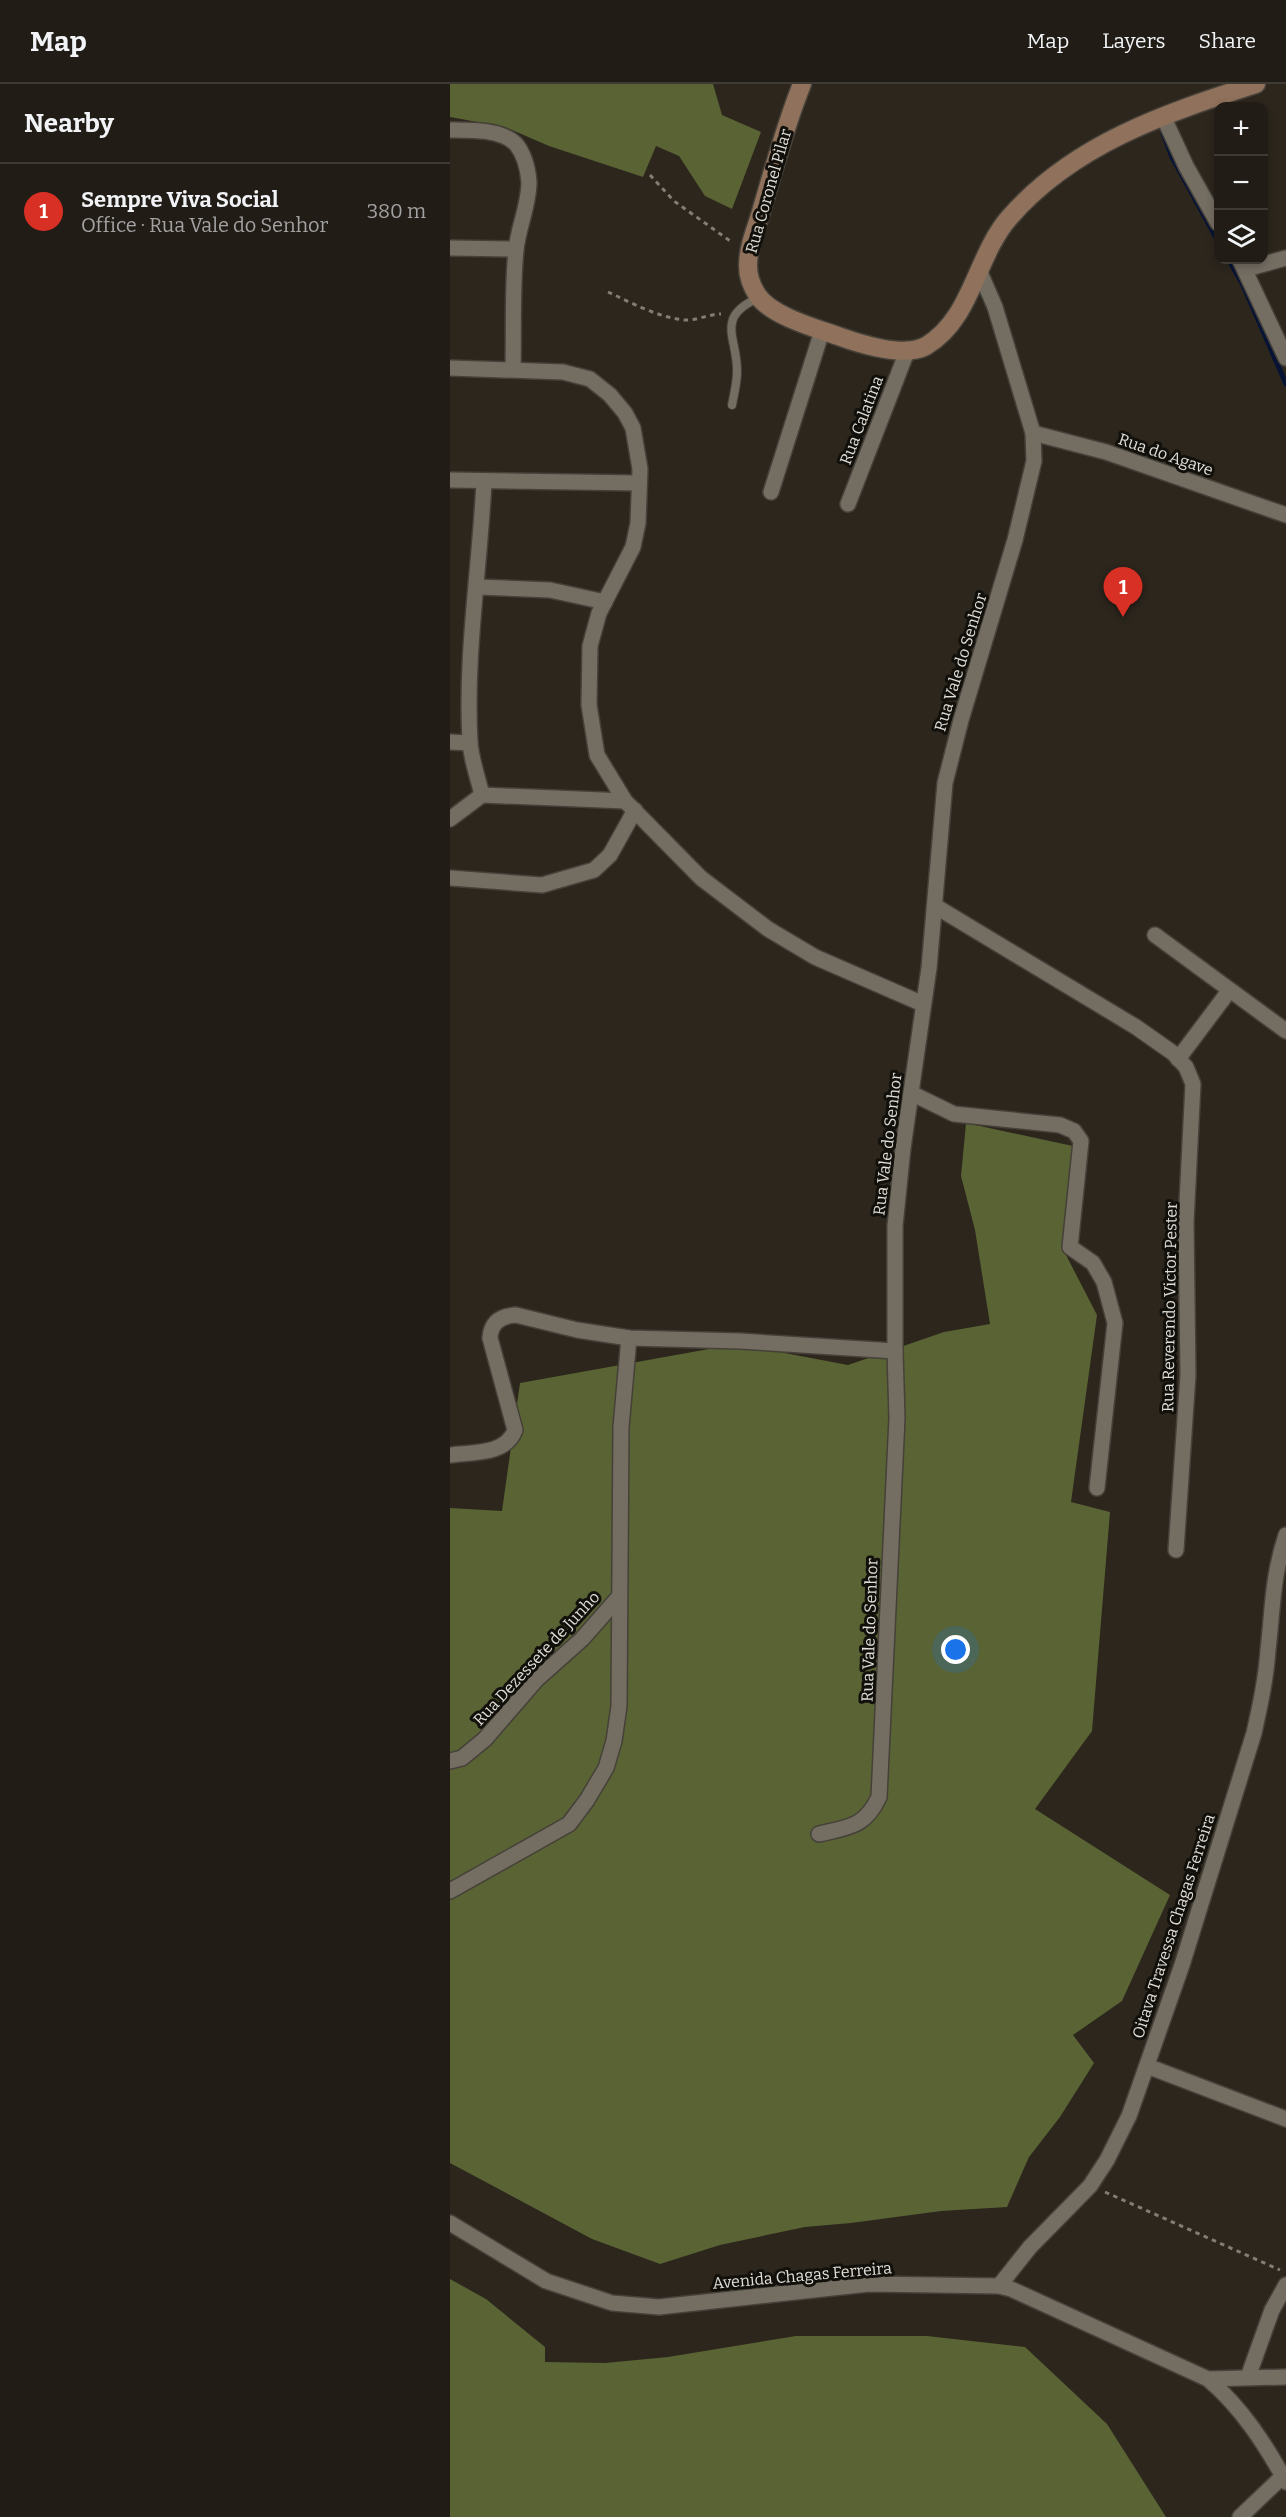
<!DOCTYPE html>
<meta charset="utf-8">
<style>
:root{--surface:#211c16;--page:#2d2923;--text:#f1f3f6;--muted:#a2a1a1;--line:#3e3a35;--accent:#d93025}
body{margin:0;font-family:Bitter,serif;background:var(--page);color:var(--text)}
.controls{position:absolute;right:18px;top:18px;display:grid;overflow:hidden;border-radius:12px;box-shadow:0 3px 9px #0003}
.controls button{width:54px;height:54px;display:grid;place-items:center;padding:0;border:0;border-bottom:2px solid var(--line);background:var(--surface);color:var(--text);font:30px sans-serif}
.you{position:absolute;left:506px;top:1566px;width:21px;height:21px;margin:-15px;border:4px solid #fff;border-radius:50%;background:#1a73e8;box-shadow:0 0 0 9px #1a73e833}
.badge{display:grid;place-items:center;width:39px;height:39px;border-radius:50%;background:var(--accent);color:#fff;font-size:20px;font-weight:700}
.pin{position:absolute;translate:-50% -50px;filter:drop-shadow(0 2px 3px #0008)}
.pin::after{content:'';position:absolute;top:32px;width:21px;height:18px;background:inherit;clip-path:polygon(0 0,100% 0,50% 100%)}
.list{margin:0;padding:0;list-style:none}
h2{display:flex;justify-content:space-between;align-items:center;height:78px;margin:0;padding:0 24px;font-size:26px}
h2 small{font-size:20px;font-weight:400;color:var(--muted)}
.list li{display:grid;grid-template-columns:39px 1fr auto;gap:18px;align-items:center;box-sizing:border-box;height:96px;padding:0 24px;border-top:2px solid var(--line)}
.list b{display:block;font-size:22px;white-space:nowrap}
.list p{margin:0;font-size:20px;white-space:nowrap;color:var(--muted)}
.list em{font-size:20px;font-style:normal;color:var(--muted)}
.icon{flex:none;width:33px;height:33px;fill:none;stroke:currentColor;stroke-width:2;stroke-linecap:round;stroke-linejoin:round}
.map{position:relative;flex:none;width:836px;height:2433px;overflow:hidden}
header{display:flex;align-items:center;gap:36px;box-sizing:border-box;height:84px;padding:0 30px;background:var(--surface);border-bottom:2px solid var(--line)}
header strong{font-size:28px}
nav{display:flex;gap:33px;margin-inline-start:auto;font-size:21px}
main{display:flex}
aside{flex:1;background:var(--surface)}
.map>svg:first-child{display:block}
.forest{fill:#596334}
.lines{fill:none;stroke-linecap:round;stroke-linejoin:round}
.stream{stroke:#061335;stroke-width:5}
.lane-casing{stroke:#454139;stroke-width:10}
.street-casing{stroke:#454139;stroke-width:18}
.secondary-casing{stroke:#454139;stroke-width:21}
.path{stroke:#827d75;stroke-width:3;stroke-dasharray:4.5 4.5;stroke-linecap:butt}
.lane{stroke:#746d62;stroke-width:8}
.street{stroke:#746d62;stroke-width:15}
.secondary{stroke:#90715b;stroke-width:18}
.labels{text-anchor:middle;stroke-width:6;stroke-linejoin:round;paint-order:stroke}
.street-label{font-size:16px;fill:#e1ded7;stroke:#12100b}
</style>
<header>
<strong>Map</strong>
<nav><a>Map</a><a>Layers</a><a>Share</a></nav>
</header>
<main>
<aside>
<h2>Nearby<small></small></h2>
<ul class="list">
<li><span class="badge">1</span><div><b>Sempre Viva Social</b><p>Office · Rua Vale do Senhor</p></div><em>380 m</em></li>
</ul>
</aside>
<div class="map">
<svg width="836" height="2433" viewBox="0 0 836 2433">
<rect width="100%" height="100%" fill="#2c261d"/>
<g class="forest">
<polygon points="0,0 263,0 272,31 311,48 282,125 255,112 229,72 206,62 193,93 99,62 55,43 0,33"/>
<polygon points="516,1039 623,1062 615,1169 647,1231 621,1418 660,1428 642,1647 585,1725 720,1811 672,1917 623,1951 644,1979 610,2033 579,2073 557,2123 491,2127 401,2139 355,2143 270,2161 210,2180 142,2155 0,2079 0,1424 52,1427 70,1299 287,1260 398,1281 494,1248 540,1240 525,1146 511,1092"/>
<polygon points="0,2195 36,2215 95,2263 95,2278 155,2279 218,2273 346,2252 477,2252 575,2263 657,2340 716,2433 0,2433"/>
</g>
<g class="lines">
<g class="stream">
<polyline points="713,49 722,73 768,157"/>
<polyline points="779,176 793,201 836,300"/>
</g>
<defs>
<path id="lane" d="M282,321c2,-11 5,-22 5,-33 1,-34 -23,-54 21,-74"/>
<g id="street">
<polyline points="713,32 736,82 768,139"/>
<path d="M0,46c20,0 51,-1 66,14 8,10 12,26 13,38 0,23 -11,46 -13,68 -4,39 -2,79 -3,119"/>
<polyline points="0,164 66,165"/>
<polyline points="790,176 836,274"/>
<polyline points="796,185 836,174"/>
<polyline points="0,284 113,288 140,295 160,311 175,329 183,344 190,385 188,439 183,463 149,529 140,562 139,621 147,671 175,717 251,794 318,845 365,873 473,920"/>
<polyline points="583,349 656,368 836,431"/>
<polyline points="0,396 189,399"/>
<polyline points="321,408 372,247"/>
<polyline points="398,420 458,265"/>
<polyline points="28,503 100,506 155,518"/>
<polyline points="0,658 20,659"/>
<path d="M32,711c-4,-17 -11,-36 -12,-53 -5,-87 10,-175 14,-261"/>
<polyline points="0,735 32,711 175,717"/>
<polyline points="0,794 92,801 144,786 160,771 185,726"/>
<polyline points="485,822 686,943 723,969 736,983 743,1000 736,1138 738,1291 726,1466"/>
<polyline points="705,851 836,947"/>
<polyline points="728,975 779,907"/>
<polyline points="461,1009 504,1030 610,1041 624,1047 631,1057 620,1163 643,1179 654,1198 665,1239 647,1404"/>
<path d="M0,1371c23,-3 56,0 65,-25l-25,-92c1,-16 11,-22 26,-23l61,15 52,8 111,3 155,10"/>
<polyline points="0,1677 12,1674 35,1655 86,1596 132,1555 168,1514"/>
<path d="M369,1750c30,-7 46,-7 60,-37l18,-379 -2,-67v-125l8,-78 26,-180 16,-185 16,-63 54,-180 19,-79 -1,-28 -38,-126 -16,-37"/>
<polyline points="0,1807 119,1740 137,1716 156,1684 164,1657 169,1622 171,1343 179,1254"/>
<polyline points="697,1982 836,2035"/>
<path d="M0,2139l96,58 66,22 47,4 210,-23 130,2 12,3 197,90c34,29 57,65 78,103"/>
<path d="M549,2202l31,-39 60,-61 17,-26 22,-44 53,-151 72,-232c6,-27 12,-54 14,-83 5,-43 4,-72 18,-115"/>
<polyline points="798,2293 822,2226 836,2201"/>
<polyline points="758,2295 836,2293"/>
<polyline points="790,2433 833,2392"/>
</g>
<path id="secondary" d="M352,0c-16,40 -27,80 -39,121 -5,20 -15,39 -15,61 0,10 4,21 10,30 14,20 57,32 80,40 22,8 66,22 88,10 46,-27 50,-90 83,-128 64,-74 157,-105 247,-134"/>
</defs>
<use href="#lane" class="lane-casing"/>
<use href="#street" class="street-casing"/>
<use href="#secondary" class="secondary-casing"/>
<g class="path">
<polyline points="200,91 224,117 283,159"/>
<path d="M158,208c24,11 49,25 76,28 12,1 25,-6 37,-6"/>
<polyline points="655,2108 830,2186"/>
</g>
<use href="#lane" class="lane"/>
<use href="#street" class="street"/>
<use href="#secondary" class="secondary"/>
</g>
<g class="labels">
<g class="street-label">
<text transform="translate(318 107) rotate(-74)" y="6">Rua Coronel Pilar</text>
<text transform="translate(411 336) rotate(-69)" y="6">Rua Calatina</text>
<text transform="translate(716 370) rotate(19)" y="6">Rua do Agave</text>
<text transform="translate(510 578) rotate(-73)" y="6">Rua Vale do Senhor</text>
<text transform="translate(437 1060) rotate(-83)" y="6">Rua Vale do Senhor</text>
<text transform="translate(719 1223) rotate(-89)" y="6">Rua Reverendo Victor Pester</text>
<text transform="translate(419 1546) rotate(-88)" y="6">Rua Vale do Senhor</text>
<text transform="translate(86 1574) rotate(-47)" y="6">Rua Dezessete de Junho</text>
<text transform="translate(723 1842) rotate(-72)" y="6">Oitava Travessa Chagas Ferreira</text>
<text transform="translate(352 2191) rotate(-5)" y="6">Avenida Chagas Ferreira</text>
</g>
</g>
</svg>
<div class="controls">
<button>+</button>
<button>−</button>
<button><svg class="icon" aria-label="layers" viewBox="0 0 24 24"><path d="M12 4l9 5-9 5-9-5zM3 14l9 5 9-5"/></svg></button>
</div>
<div class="you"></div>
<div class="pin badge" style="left:673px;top:533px">1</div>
</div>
</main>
